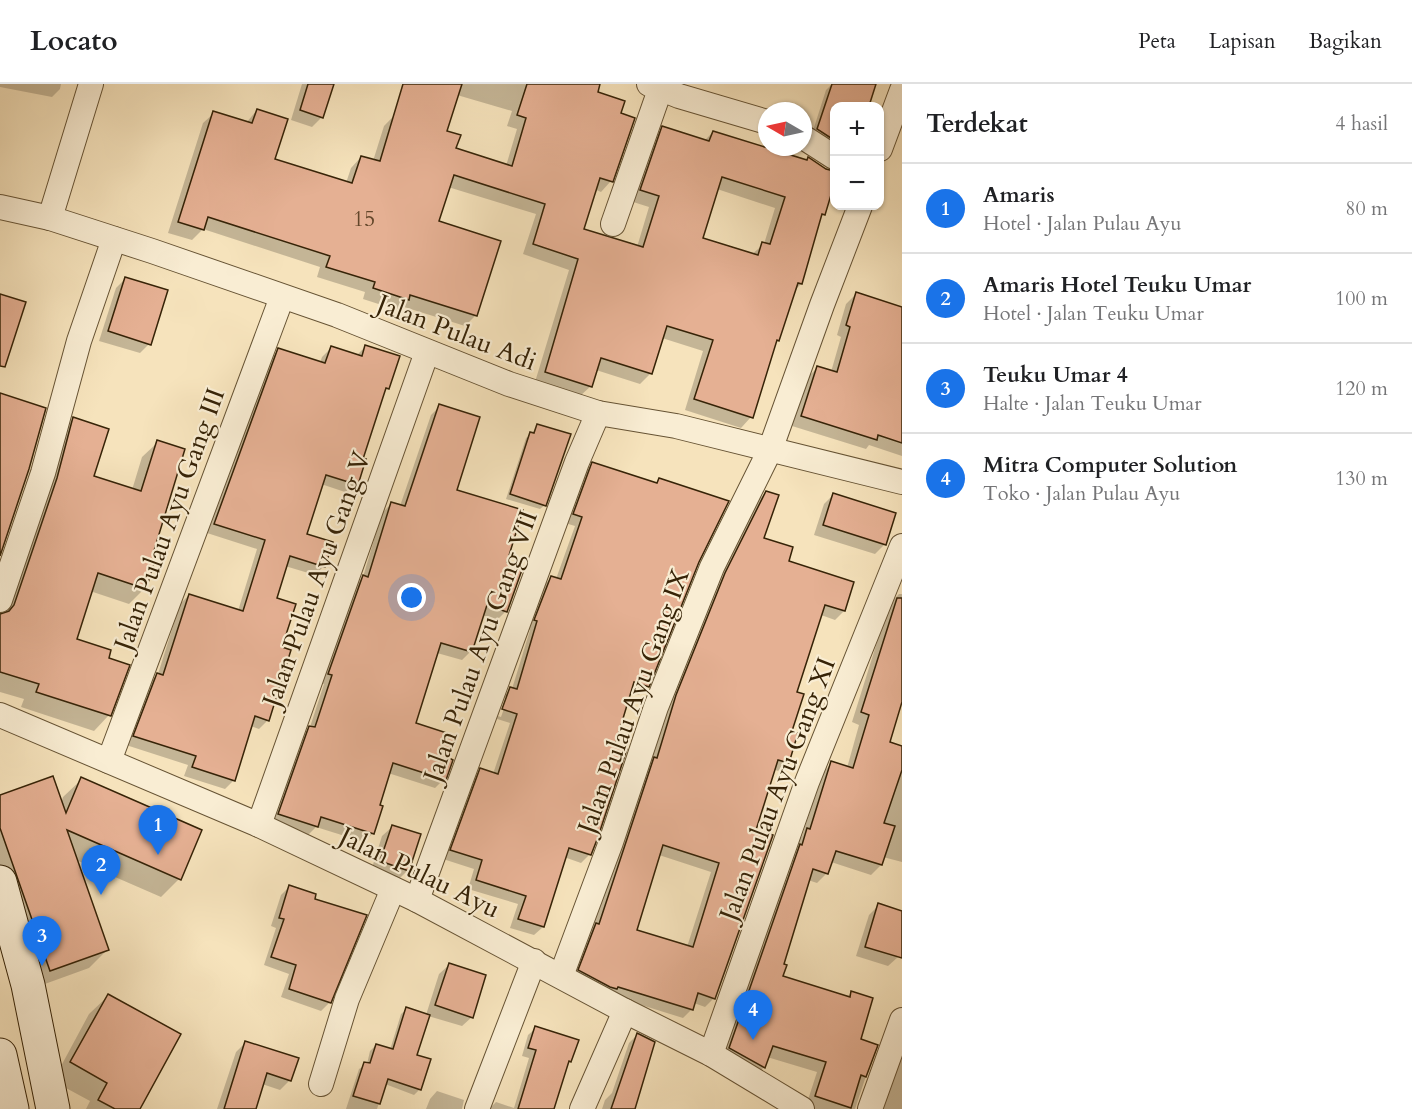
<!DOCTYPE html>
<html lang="id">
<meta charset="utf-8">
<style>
:root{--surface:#fff;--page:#f6f6f6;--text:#202124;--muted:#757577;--line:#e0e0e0;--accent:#1a73e8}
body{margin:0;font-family:Cardo,serif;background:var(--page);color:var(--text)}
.controls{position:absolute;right:18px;top:18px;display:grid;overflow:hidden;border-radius:12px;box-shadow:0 2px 4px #0004}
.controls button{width:54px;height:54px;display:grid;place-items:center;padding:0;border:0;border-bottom:2px solid var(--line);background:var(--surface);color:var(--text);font:30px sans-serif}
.compass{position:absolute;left:758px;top:18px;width:54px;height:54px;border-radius:50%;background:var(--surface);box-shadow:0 2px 4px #0004;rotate:279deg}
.you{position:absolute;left:412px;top:514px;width:21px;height:21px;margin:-15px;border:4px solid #fff;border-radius:50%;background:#1a73e8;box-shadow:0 0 0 9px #1a73e833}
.badge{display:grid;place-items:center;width:39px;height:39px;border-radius:50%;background:var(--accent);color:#fff;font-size:20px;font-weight:700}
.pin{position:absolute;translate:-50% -50px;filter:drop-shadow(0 2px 3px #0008)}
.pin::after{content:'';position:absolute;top:32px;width:21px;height:18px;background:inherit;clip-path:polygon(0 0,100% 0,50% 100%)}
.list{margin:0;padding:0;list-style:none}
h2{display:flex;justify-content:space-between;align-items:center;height:78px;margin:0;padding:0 24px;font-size:26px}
h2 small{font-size:20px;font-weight:400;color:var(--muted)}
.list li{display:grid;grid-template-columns:39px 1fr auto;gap:18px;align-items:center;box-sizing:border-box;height:90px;padding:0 24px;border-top:2px solid var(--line)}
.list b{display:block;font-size:22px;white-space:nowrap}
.list p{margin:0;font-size:20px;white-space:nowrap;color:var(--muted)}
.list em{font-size:20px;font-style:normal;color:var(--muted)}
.map{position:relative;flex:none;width:902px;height:1025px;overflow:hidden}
header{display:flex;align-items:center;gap:36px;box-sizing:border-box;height:84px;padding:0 30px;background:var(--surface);border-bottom:2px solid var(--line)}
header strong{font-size:28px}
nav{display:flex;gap:33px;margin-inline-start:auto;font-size:21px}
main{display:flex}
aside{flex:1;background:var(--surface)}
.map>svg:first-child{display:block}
.shadow{fill:#0003;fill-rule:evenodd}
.building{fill:#e5b093;stroke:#362307;stroke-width:1.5;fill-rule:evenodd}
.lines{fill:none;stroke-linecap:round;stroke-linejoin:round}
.minor-casing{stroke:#665334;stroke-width:26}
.secondary-casing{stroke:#362307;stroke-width:35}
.minor{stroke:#f9edd3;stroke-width:24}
.secondary{stroke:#f9edd3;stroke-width:33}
.labels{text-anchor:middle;stroke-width:4.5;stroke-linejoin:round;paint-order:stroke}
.number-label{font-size:22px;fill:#62462a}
.street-label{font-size:26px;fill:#362307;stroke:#f9edd3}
</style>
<header>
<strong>Locato</strong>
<nav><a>Peta</a><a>Lapisan</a><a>Bagikan</a></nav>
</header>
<main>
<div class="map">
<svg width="902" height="1025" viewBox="0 0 902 1025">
<rect width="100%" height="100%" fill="#f6e3bc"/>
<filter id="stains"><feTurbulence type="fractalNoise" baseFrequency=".00333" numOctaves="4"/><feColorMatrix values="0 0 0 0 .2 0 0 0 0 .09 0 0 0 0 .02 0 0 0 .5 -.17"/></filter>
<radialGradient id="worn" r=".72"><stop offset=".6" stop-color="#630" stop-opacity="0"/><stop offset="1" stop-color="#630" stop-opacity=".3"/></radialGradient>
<g class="shadow">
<polygon points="0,0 61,0 60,5 52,13 0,3"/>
<polygon points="302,0 332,0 322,33 312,43 291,36"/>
<path d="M425,0h174l-3,9 23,21 -8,67 -10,11 -7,-3 -12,40 55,18 12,-40 -19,-6 22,-62 11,-11 41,13 9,-9 113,39h8v9l-10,34 -4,4 -19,66 -7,7 -16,49 -4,4 -23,73 -10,11 -56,-18 18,-59 -41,-13 -11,35 -11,11 -44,-14 -5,16 -11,10 -45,-14 34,-112 -46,-16 13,-40 -88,-27 -10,35 38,93 -11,11 -64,-20 -4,4 -34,-11 2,-7 -48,-15 3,-10 -117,-38 -11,11 -24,-7 35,-110 11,-10 32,10 11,-13 16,50 73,23 5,-15 10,-11 12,4 11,-35zM457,11l55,16 -5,15 10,3 -11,37 -51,-17 -9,-17zM717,105l58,19 -11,36 -13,11 -50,-16z"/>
<polygon points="832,0 874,0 866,6 861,22 834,22 834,69 811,53 826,6"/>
<polygon points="126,194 149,260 140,269 99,257 116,204"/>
<polygon points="856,210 902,224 902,372 869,361 866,365 792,342 808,293 818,283 831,288 841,253 837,251 846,220"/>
<polygon points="365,263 388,304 382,309 361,376 356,400 348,409 321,400 305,451 324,482 315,491 285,482 275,515 280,564 268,636 259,645 251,642 234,696 225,705 184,692 188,681 126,661 148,600 158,590 180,520 189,511 238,527 257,465 207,449 270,275 279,266 320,279 322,273 331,264 356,272"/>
<polygon points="440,322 455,407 505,479 506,527 497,536 482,531 471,567 462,576 437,569 414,640 447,675 444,695 435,704 388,689 378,722 373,749 364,758 316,743 308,751 270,739 301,652 310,643 324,600 320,599 354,502 363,493 382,429 391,420 400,422 431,331"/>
<polygon points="73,335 92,393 132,406 142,373 158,358 151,471 145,504 129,520 90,507 75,556 107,575 109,631 94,647 21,623 24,615 0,608 0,531 42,410 58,350"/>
<polygon points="537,341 545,421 540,425 506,415 526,354 532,350"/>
<path d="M593,380l62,20 4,-4 38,81 -50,125 -8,9 -9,-3 -17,54 -23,108 -9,9 -17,-6 -21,70 -9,8 -24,-7 8,-24 -50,-15 6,-20 -31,-10 29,-80 9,-9 12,4 17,-51 -16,-5 8,-21 10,-8 18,-59 -4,-1 16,-42 9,-9 5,1 19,-53 -10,-3 19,-50zM505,613h3l-7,20 -3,-1z"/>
<path d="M766,408l-3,47 81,72 -9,9 -14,-5 -25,78 -9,69 -9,9 -5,-2 -19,62 -40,167 -9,9 -11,-4 -2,6 -9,9 -74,-23 -38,-16 17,-45 4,-5 54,-161 4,-5 18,-57 49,-123 40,-82zM659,771l52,17 -24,75 -52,-16z"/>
<polygon points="834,410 885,460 875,470 814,451 824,420"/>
<polygon points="899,510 902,510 902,613 888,659 902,663 902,778 883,773 881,781 871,791 831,778 827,789 817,799 808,796 782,881 782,893 847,913 852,908 859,956 876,962 855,1025 815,1025 806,1022 817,988 767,973 764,983 754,993 719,974 798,756 802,752 822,689 832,679 847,684 859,641 852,638 889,520"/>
<polygon points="82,695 179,795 161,813 76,776 108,865 89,884 31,905 0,814 0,712 61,719 63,713"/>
<polygon points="392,743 408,786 398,796 371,787 382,752"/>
<polygon points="289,803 313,816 330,918 321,927 281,913 289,890 264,881 276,844 271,842 281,811"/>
<polygon points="879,821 902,828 902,860 898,873 888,882 856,872 869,831"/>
<polygon points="449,881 472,933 462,942 428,932 415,972 420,1005 414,1011 385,1000 377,1025 346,1025 359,985 367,980 370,967 376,961 390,966 401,930 407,925 426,931 439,890"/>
<polygon points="108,912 138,1025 86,1025 90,1017 53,997 89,930"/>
<polygon points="536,944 570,977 566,981 550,1025 489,1025 496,1018 514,1024 529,974 522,972 528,951"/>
<polygon points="637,951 633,1025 602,1025 605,1016 612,1009 629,959"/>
<polygon points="246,958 290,996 280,1006 262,1000 255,1025 217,1025 236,968"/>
<polygon points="902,974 902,1025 880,1025 896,981"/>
<polygon points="437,1007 464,1016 462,1025 426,1025 430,1015"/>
</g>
<g class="building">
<polygon points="308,0 334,0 323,34 300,26"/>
<path d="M403,0h59l-15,47 14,4 -5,13 56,18 14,-48 -9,-3 10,-31h73l-2,8 27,9 -4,12 14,5 -22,64 -13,-4 -16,51 59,18 16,-51 -19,-6 22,-64 47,15 4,-10 94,29 1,-3 18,12 8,2v14l-9,30 -3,-1 -20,70 -4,-1 -19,58 -2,-1 -24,78 -59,-19 19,-59 -46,-14 -15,48 -51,-16 -9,29 -47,-15 33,-113 -45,-15 12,-40 -91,-29 -15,46 62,20 -24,75 -67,-21 -1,5 -36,-12 2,-6 -49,-15 4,-11 -122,-39 -4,13 -26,-8 35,-111 39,12 5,-14 31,10 -13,40 77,24 9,-27 19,5zM722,93l63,20 -15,47 -8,-2 -4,13 -55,-17z"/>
<polygon points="832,0 876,0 869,22 834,22 834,56 817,45"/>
<polygon points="125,193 168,206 151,261 108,247"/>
<polygon points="856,208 902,223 902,359 878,351 877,356 801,332 817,282 837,288 850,243 846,241"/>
<polygon points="0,210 26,218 5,283 0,282"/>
<polygon points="365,261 400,272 389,305 386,304 363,375 366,375 358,401 326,391 307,450 333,458 325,483 290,472 277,514 296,520 282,563 291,566 269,637 255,632 235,697 192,683 196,672 133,652 157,589 163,591 189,510 243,527 265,456 214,440 278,264 325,279 331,262 362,272"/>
<polygon points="0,309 46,324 29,385 0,472"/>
<polygon points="439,320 480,333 457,406 523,426 507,478 523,483 507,528 487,521 472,568 441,559 416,639 456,652 449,674 453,676 446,696 393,679 380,721 383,722 374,750 321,733 318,743 278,730 309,642 315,643 332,591 328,590 363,491 368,493 391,418 405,422"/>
<polygon points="73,333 109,345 94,392 141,407 157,356 185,365 153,470 157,471 146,505 98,489 77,555 111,566 109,574 130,581 111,632 36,608 39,600 0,588 0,530 9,527 14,521 57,394"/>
<polygon points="537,340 571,350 546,422 510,410 530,348 534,349"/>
<polygon points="592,378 657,399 659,394 729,417 699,478 649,603 634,598 615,661 627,665 598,753 591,771 569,764 544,843 518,835 526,812 476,796 482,776 450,766 480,684 498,690 517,630 502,625 510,603 517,605 537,537 534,536 551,492 561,495 582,433 573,430"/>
<path d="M766,407l13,4 -15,43 29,9 -4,14 65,21 -9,29 -20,-6 -28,87 7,2 -12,37 6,2 -9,30 -11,-3 -22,70 17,5 -58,164 -17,-6 -5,17 -75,-23 -1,2 -7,-2 -32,-17 18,-47 3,1 55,-167 3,1 19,-63 49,-122zM663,761l56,18 -26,84 -56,-17z"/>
<polygon points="833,409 896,429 886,461 823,441"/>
<polygon points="897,514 902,514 902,618 890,658 902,662 902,686 884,739 895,742 882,781 836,767 828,790 813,785 784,880 787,881 783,892 850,913 851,907 873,914 861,955 878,961 866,993 861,991 851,1024 815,1012 826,978 773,962 765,984 729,964 800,760 802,761 807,744 810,745 831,677 853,684 869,631 861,628"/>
<polygon points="53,692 66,729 81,693 202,746 181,796 67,746 109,866 50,887 0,744 0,711"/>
<polygon points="392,741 421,750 409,787 380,777"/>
<polygon points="289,801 316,810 315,815 367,831 331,919 289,905 296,881 271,873 284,835 279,834"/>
<polygon points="878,819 902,827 902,874 865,863"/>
<polygon points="449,879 486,891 473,934 435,921"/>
<polygon points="108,910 181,950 140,1025 115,1025 98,1016 107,999 70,978"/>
<polygon points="406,923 430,931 417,971 431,975 421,1006 388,995 380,1020 353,1012 364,978 370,979 376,960 393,965"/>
<polygon points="535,942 579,956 571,978 569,977 554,1025 518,1025 536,966 528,964"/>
<polygon points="637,949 655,958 635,1025 611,1025"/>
<polygon points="245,957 299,974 291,997 267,989 256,1025 224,1025"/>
</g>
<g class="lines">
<defs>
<g id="minor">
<polyline points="649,0 679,12 767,38"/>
<polyline points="803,53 834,73"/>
<polyline points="880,65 902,6"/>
<polyline points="0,123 50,134 152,167 337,231 509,300 598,329 676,342 902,398"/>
<polyline points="50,134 91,0"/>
<polyline points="613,140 662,0"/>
<polyline points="0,516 43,389 79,257 114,155"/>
<polyline points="0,631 259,741 417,816 625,927 711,970 802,1025"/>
<polyline points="109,677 282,213"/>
<polyline points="259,741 427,268"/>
<polyline points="417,816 577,378 598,329"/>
<polyline points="561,892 611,758 656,623 712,483 770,366 822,221 860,122"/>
<polyline points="711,970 807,698 902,462"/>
<polyline points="321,1000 347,915 393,805"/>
<polyline points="477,1025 534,877"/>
<polyline points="582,1025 625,927"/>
<polyline points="870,1025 902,936"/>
</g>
<g id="secondary">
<polyline points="0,798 28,901 53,1025"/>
<polyline points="0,971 12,1025"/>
</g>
</defs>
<use href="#minor" class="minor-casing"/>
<use href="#secondary" class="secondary-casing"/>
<use href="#minor" class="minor"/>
<use href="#secondary" class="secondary"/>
</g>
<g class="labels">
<g class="number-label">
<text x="364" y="142">15</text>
</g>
<g class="street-label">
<text transform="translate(457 248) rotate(21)" y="9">Jalan Pulau Adi</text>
<text transform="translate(169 435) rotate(-70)" y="9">Jalan Pulau Ayu Gang III</text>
<text transform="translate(316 495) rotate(-70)" y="9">Jalan Pulau Ayu Gang V</text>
<text transform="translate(480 562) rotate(-70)" y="9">Jalan Pulau Ayu Gang VII</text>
<text transform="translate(633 617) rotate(-70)" y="9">Jalan Pulau Ayu Gang IX</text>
<text transform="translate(777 705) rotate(-69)" y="9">Jalan Pulau Ayu Gang XI</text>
<text transform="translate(420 788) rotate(26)" y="9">Jalan Pulau Ayu</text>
</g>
</g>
<rect width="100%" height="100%" filter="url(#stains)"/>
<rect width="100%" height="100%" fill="url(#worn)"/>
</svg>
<div class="controls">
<button>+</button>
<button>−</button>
</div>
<svg class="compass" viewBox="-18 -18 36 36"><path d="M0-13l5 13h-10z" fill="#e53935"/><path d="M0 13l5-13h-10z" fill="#757577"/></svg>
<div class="you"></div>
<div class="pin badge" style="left:158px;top:771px">1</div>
<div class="pin badge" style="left:101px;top:811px">2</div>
<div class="pin badge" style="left:42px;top:882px">3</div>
<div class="pin badge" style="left:753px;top:956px">4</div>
</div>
<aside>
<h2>Terdekat<small>4 hasil</small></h2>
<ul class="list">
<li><span class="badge">1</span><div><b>Amaris</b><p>Hotel · Jalan Pulau Ayu</p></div><em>80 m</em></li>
<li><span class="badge">2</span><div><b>Amaris Hotel Teuku Umar</b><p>Hotel · Jalan Teuku Umar</p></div><em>100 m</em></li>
<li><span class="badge">3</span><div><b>Teuku Umar 4</b><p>Halte · Jalan Teuku Umar</p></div><em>120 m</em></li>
<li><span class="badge">4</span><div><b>Mitra Computer Solution</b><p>Toko · Jalan Pulau Ayu</p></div><em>130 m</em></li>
</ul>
</aside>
</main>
